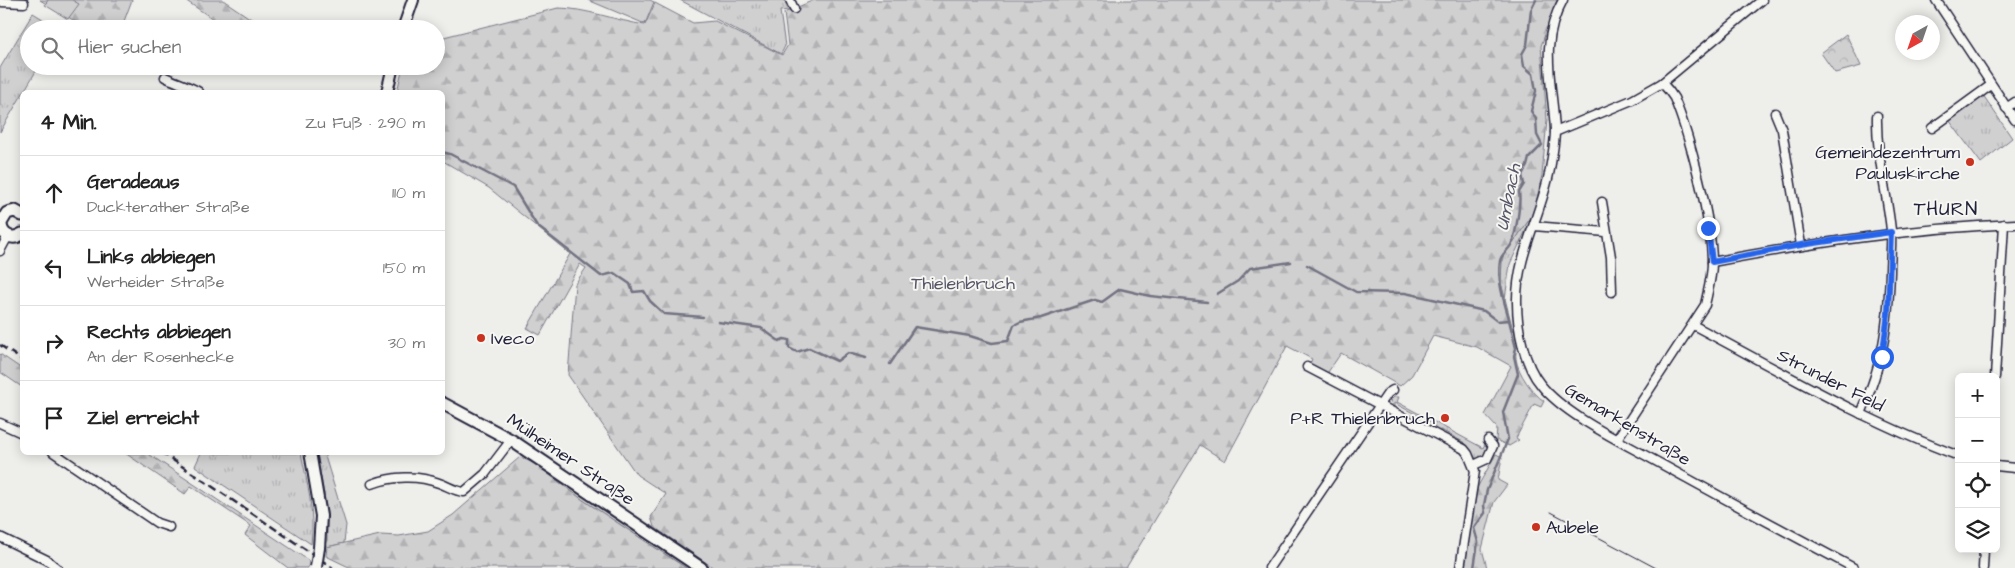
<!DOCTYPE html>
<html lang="de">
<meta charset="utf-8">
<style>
:root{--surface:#fff;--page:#f2f2f2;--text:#222;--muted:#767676;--line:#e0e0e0}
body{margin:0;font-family:"Architects Daughter",sans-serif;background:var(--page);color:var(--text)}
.controls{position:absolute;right:15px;bottom:15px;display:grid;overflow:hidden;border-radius:8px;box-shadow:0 2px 12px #0003}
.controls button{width:45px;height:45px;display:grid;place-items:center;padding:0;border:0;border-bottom:1px solid var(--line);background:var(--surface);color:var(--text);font:25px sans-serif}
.compass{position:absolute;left:1895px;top:15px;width:45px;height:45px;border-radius:50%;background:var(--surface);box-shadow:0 2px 12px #0003;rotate:220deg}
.stop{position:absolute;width:15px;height:15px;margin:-11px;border:4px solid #2563eb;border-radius:50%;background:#fff}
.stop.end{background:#2563eb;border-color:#fff;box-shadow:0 1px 5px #0008}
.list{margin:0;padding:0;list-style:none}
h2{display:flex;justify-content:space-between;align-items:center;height:65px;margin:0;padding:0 20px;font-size:21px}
h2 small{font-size:16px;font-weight:400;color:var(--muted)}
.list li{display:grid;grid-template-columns:32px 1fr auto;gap:15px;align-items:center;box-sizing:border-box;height:75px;padding:0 20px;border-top:1px solid var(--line)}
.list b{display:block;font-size:19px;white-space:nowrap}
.list p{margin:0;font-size:16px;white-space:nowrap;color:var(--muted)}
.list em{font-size:16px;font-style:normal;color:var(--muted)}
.icon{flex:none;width:28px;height:28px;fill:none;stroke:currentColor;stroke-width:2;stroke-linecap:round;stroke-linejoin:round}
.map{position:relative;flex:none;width:2015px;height:568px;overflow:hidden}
.search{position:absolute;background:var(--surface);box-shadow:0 2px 12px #0003;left:20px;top:20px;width:425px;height:55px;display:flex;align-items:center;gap:12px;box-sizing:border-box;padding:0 18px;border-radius:28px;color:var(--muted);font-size:19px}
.panel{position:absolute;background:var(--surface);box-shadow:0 2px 12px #0003;left:20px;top:90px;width:425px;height:365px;border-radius:8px}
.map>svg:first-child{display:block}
.grass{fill:url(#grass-tufts);stroke:#797986}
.forest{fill:url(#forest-firs);stroke:#797986}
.park{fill:url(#park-crowns);stroke:#797986}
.garden{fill:#d0d0d1;stroke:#797986}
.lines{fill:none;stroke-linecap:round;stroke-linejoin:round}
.stream{stroke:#727281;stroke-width:2.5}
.minor-casing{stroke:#22223b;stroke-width:11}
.tertiary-casing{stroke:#22223b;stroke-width:14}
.secondary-casing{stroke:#22223b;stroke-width:15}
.minor{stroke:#f6f6f2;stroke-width:8}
.tertiary{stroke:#f6f6f2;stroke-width:10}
.secondary{stroke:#f6f6f2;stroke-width:11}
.tram{stroke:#22223b;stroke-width:1}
.rail{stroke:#22223b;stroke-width:2.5;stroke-dasharray:8 4;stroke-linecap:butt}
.tertiary-bridge-casing{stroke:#22223b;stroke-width:14;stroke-linecap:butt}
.tertiary-bridge{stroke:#f6f6f2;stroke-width:10}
.route{stroke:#2563eb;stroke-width:6}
.poi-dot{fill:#c8321e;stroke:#f6f6f2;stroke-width:2}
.labels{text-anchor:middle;stroke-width:4;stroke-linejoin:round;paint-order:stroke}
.poi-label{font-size:18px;fill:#22223b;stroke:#f6f6f2;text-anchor:end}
.park-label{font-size:18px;fill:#565668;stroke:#f6f6f2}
.street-label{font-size:18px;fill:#22223b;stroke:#f6f6f2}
.water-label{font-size:19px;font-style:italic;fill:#575769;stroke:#f6f6f2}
.neighbourhood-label{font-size:19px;letter-spacing:1px;fill:#22223b;stroke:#f6f6f2}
</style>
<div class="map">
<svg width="2015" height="568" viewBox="0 0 2015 568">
<defs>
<pattern id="grass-tufts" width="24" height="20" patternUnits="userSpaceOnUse" patternTransform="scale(1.25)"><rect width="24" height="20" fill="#d0d0d1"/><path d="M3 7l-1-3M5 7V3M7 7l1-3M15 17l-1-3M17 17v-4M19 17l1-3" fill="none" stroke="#b2b2b4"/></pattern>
<pattern id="forest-firs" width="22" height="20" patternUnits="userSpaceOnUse" patternTransform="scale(1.25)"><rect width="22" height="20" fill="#d0d0d1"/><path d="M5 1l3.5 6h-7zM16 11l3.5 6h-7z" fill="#b2b2b4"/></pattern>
<pattern id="park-crowns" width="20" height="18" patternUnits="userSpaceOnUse" patternTransform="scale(1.25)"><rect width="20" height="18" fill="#d0d0d1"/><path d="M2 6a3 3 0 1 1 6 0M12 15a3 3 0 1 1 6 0" fill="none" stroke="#b2b2b4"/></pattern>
</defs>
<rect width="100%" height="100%" fill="#eeeeeb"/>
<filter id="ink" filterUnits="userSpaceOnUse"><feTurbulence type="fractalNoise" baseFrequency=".02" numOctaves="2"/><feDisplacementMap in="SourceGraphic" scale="10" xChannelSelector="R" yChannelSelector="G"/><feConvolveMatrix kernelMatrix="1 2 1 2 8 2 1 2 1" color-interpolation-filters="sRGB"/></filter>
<g filter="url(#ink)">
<g class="grass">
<polygon points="680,0 785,0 789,10 780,11 785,46 781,54"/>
<polygon points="33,13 59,29 29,29 29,66 39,66 0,132 0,68"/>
<polygon points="1983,95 2012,138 1981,163 1949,120"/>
<polygon points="1534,213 1510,264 1505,299 1501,283 1502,258"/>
<polygon points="1394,397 1399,397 1397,402 1483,448 1486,442 1489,447 1486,456 1476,459 1465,443 1441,430 1437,431 1435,430 1434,424 1394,403 1394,408 1390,401"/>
<path d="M201,453h100c6,30 14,59 10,91l-116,-78z"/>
<polygon points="317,453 324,453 346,525 344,543 327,547 327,513"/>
<polygon points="535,464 557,475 694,568 686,568 583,500"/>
</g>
<g class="forest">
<polygon points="40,0 132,0 121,29 88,29"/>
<polygon points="185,0 223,0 266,29 228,29"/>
<path d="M814,0h743l-16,46 6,74 -5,55 -8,38 -32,45 -1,25 12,47 3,2c3,13 -1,16 0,27 2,14 16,34 28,42l-3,6 -7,-3 -18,34 3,2 -10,6 -13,-6 1,-12 -12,-13 26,-49 -34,-19 -44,-11 -21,39 -12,11 -59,-33 -15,22 -17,-9 3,-7 -25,-13 -62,115 -25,-16 -74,123h-412l-60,-41 -3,-10 15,-23 -29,-19 -69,-100 7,-91 11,-16 -6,-4 -40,71 -13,-7 43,-74 -81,-66 -46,-27 -1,-69h-45l6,-26h33v-27l122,-31c26,0 60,13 87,17l10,-22 38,20 22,-2 67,34 6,-10 -4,-32z"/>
<polygon points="0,354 22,369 22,387 0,372"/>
<polygon points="125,453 147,453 305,558 309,561 308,568 288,568 245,535 251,526 191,486 185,494"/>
<polygon points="1496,454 1502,457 1498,480 1507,485 1494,502 1482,549 1487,568 1465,568 1471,517 1478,486"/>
<polygon points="520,457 535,464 583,500 686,568 351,568 326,556 327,547 380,535 399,536 428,531 453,515"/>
</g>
<polygon class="park" points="1846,34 1861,66 1835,73 1821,53"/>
<g class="garden">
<polygon points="48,0 72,0 79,4 68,19 45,5"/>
<polygon points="588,0 650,0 654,2 645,24"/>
</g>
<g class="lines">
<g class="stream">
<polyline points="442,152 450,154 513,187 537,226 601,276 614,273 630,284 633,292 644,291 650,301 664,314 703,317"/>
<polyline points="1307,265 1356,292 1405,293 1424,297 1484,311 1497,321 1509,320 1516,348 1514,356 1518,374 1503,412 1508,439 1487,490 1484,505 1485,513 1474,528 1478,542 1474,568"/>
<polyline points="1217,294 1238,281 1250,268 1291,262"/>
<path d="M1509,319c-5,-18 -12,-38 -9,-58 1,-7 8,-10 11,-16 5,-11 10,-42 8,-53l5,-8 -2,-9 5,-9 2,-8 13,-13 -5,-10 -1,-16 -5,-8 5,-20 -3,-17 -9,-8 -2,-12 5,-9 4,-35 5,-10"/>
<polyline points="718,322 761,328 779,341 784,339 789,340 789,348 797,352 809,348 837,361 848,353 866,358"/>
<polyline points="890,364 915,327 970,336 992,343 1008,341 1014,325 1020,322 1041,318 1095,300 1102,302 1120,289 1150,296 1207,302"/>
</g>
<defs>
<g id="minor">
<polyline points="790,0 794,9"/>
<path d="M1563,0c-25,44 -10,84 -8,131 0,12 -3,26 -5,38 -8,44 -34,87 -33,133 0,26 7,63 24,83 23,29 77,55 111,74 67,37 134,73 202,109"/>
<polyline points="1936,0 2015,120"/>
<polyline points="0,2 24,3"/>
<path d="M165,77c10,5 27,10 34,15"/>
<polyline points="2006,108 2015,102"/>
<polyline points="1775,113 1782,130 1801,245"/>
<polyline points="1932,128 1991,85"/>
<polyline points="1555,132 1632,100 1662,83 1762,0"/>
<polyline points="1602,202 1611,257 1612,292"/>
<polyline points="1534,226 1606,232"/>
<polyline points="0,251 8,236"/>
<path d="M1712,262c101,-19 200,-34 303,-38"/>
<path d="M1693,325c87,46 173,97 266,131"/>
<polyline points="1307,367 1437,435 1464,449 1468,454 1475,471 1460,568"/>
<polyline points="1995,377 2004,224"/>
<path d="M1861,414c22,-52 27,-86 29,-142 0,-13 2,-28 1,-42 -4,-38 -15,-75 -14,-114"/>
<polyline points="0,423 22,433"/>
<path d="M1617,439l88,-134c3,-14 7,-28 7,-42 0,-42 -22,-126 -38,-165 -3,-5 -8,-11 -12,-15"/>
<polyline points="53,452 157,523 169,527"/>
<polyline points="1474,465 1487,459 1493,446 1488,440"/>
<polyline points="1996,466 2015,468"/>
<path d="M372,484c20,-8 46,-9 67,-1 9,3 15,8 25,9l21,-18 26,-34"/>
<polyline points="0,537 47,560 57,568"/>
<polyline points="1269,568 1388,393 1393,390"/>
<polyline points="1983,568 1984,549"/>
</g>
<g id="tertiary">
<polyline points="403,29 413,0"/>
<polyline points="387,92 393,66"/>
<polyline points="310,452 321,516 319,548"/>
</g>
<g id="secondary">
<path d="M22,215l-7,-4 -8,2 -6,10c0,12 11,18 21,11"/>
<polyline points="442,403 511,440 701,568"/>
</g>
</defs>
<use href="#minor" class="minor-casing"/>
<use href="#tertiary" class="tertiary-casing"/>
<use href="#secondary" class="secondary-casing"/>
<use href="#minor" class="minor"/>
<use href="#tertiary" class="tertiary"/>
<use href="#secondary" class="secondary"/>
<polyline class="tram" points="1551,512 1656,568"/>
<g class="rail">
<polyline points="0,345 22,360"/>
<polyline points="161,452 333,568"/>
</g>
<defs>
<polyline id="tertiary-bridge" points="316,567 319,548"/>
</defs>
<use href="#tertiary-bridge" class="tertiary-bridge-casing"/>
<use href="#tertiary-bridge" class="tertiary-bridge"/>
</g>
</g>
<g class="lines" filter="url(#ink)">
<polyline class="route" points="1708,228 1712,262 1801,245 1891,232 1888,314 1882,357"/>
</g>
<g class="poi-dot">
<circle cx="1970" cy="162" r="5"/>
<circle cx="481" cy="338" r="5"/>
<circle cx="1445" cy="418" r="5"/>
<circle cx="1536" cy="527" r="5"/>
</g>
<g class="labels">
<g class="poi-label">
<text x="1960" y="158">Gemeindezentrum<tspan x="1960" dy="21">Pauluskirche</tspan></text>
<text x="491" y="344" text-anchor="start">Iveco</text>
<text x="1435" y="424">P+R Thielenbruch</text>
<text x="1546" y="533" text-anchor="start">Aubele</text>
</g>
<g class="park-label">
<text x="963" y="289">Thielenbruch</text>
</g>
<g class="street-label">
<text transform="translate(1831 380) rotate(27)" y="6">Strunder Feld</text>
<text transform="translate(1628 424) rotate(31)" y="6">Gemarkenstraße</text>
<text transform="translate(571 459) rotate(34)" y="6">Mülheimer Straße</text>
</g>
<g class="water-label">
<text transform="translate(1507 197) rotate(-79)" y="7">Umbach</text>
</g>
<g class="neighbourhood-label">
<text x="1946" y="215">THURN</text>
</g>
</g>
</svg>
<div class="controls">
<button>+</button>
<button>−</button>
<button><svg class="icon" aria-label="locate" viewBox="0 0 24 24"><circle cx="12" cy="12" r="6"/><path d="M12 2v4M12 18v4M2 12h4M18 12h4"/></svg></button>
<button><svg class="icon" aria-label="layers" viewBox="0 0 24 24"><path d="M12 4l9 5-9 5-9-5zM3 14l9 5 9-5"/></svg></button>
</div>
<svg class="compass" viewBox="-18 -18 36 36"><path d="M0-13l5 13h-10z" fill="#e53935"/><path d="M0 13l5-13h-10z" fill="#767676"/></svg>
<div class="stop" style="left:1882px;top:357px"></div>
<div class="stop end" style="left:1708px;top:228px"></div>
<div class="search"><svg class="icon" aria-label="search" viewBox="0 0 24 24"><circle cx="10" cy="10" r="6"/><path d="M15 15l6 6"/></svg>Hier suchen</div>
<section class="panel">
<h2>4 Min.<small>Zu Fuß · 290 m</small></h2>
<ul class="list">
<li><svg class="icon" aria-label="ahead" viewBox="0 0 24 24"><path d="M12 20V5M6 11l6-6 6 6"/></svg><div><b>Geradeaus</b><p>Duckterather Straße</p></div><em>110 m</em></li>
<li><svg class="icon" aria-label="left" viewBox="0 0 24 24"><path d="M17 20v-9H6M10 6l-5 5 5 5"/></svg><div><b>Links abbiegen</b><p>Werheider Straße</p></div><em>150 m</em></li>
<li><svg class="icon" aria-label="right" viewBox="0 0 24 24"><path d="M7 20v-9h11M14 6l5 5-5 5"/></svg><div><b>Rechts abbiegen</b><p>An der Rosenhecke</p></div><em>30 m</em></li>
<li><svg class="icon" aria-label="arrive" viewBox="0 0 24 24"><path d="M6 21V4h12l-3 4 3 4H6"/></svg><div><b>Ziel erreicht</b></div></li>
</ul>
</section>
</div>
